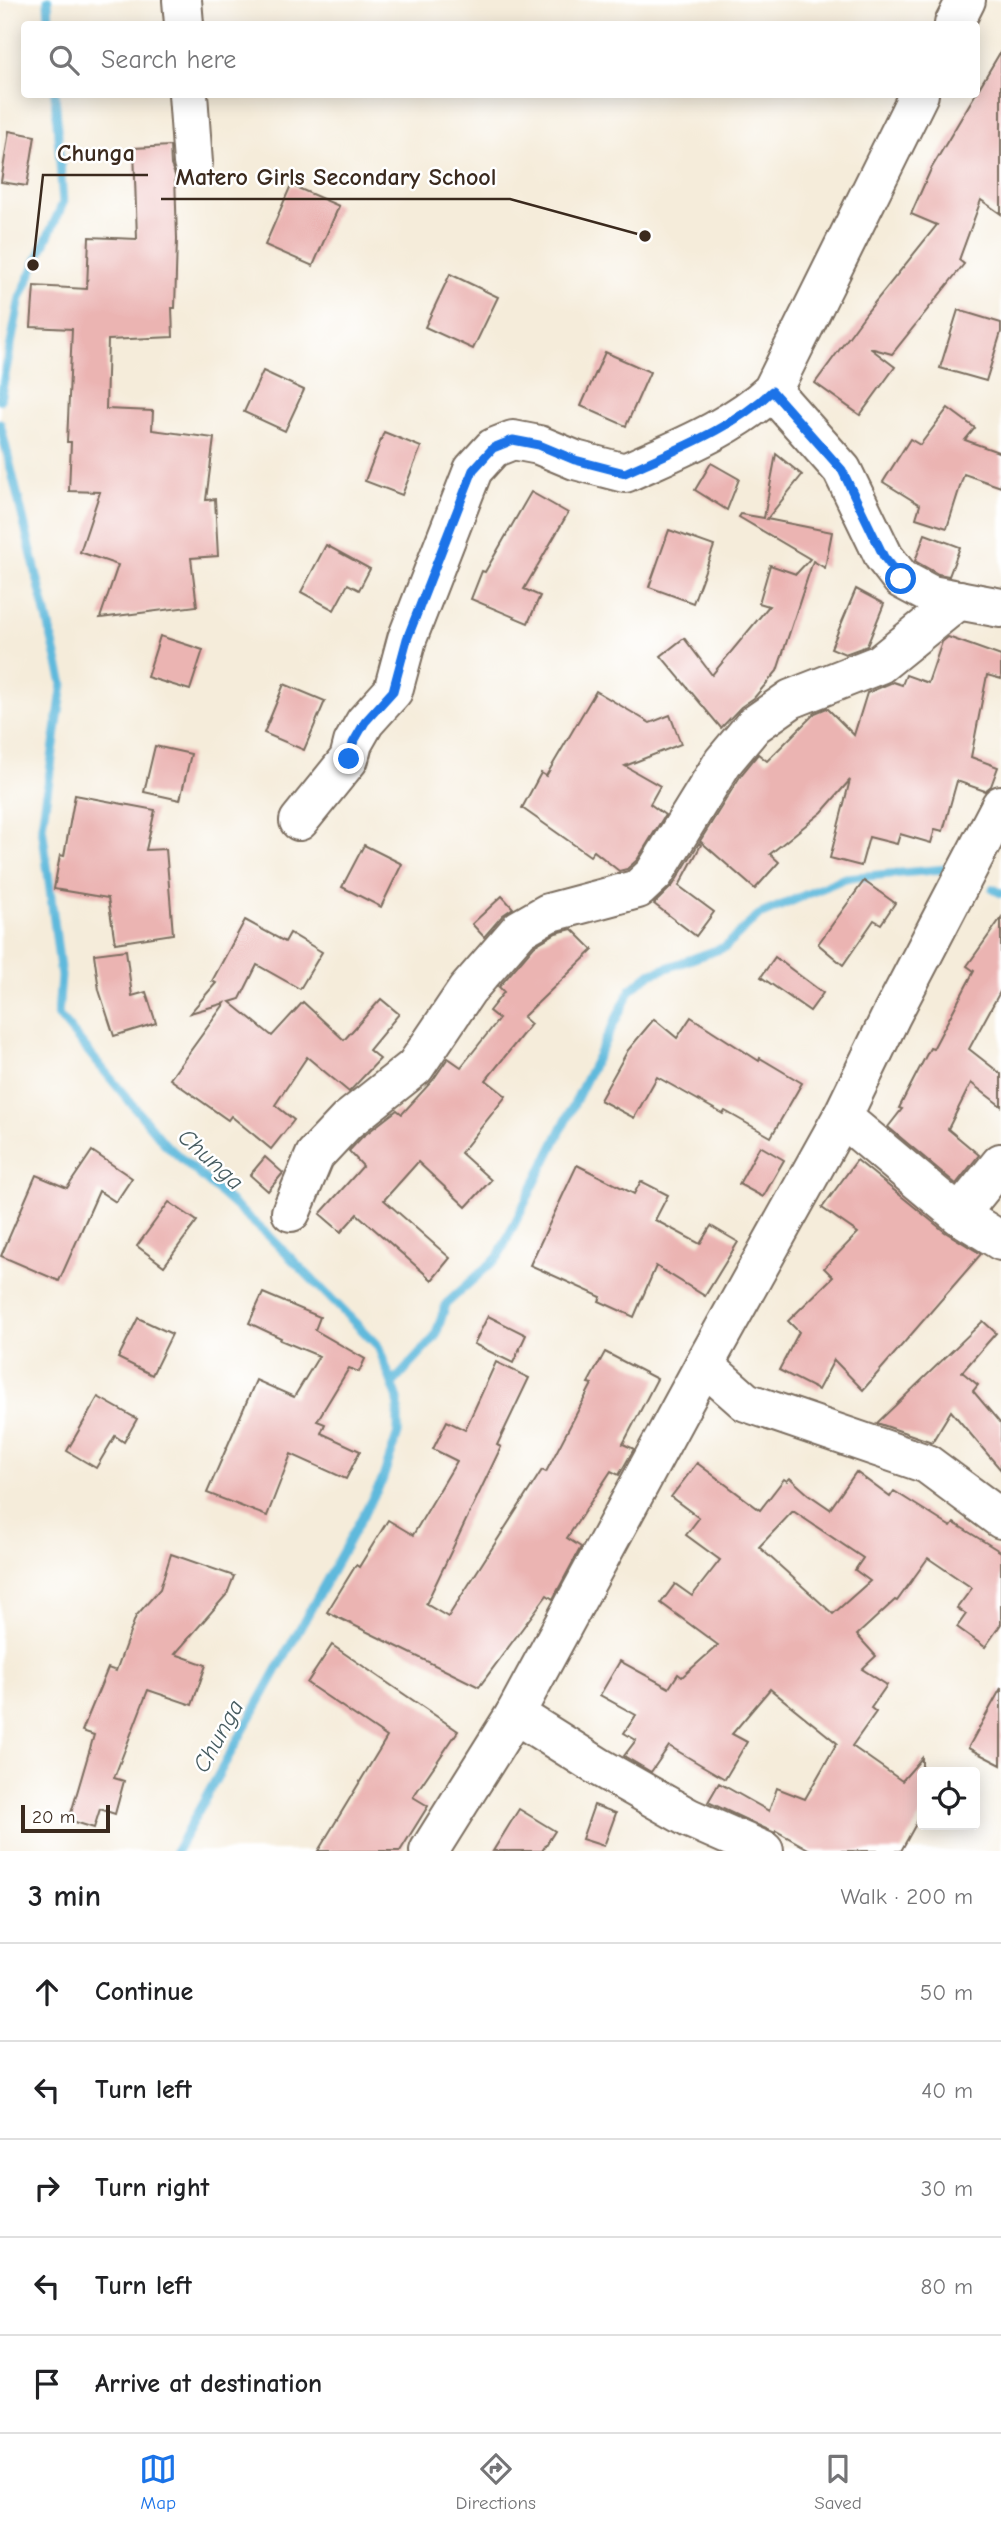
<!DOCTYPE html>
<meta charset="utf-8">
<style>
:root{--surface:#fff;--page:#f2f2f2;--text:#202124;--muted:#757577;--line:#e0e0e0;--accent:#1a73e8}
body{margin:0;font-family:"Comic Neue",sans-serif;background:var(--page);color:var(--text)}
.controls{position:absolute;right:21px;bottom:21px;display:grid;overflow:hidden;border-radius:7px;box-shadow:0 4px 18px #0003}
.controls button{width:63px;height:63px;display:grid;place-items:center;padding:0;border:0;border-bottom:2px solid var(--line);background:var(--surface);color:var(--text);font:35px sans-serif}
.scale{position:absolute;left:21px;bottom:18px;width:89px;box-sizing:border-box;padding-left:7px;border:4px solid #3b2a1e;border-top:0;font-size:19px;line-height:24px;white-space:nowrap;color:#3b2a1e;-webkit-text-stroke:5px #fff;paint-order:stroke}
.stop{position:absolute;width:21px;height:21px;margin:-16px;border:5px solid #1a73e8;border-radius:50%;background:#fff}
.stop.end{background:#1a73e8;border-color:#fff;box-shadow:0 2px 7px #0008}
.list{margin:0;padding:0;list-style:none}
h2{display:flex;justify-content:space-between;align-items:center;height:91px;margin:0;padding:0 28px;font-size:30px}
h2 small{font-size:23px;font-weight:400;color:var(--muted)}
.list li{display:grid;grid-template-columns:46px 1fr auto;gap:21px;align-items:center;box-sizing:border-box;height:98px;padding:0 28px;border-top:2px solid var(--line)}
.list b{display:block;font-size:26px;white-space:nowrap}
.list em{font-size:23px;font-style:normal;color:var(--muted)}
.icon{flex:none;width:38px;height:38px;fill:none;stroke:currentColor;stroke-width:2;stroke-linecap:round;stroke-linejoin:round}
.map{position:relative;flex:none;width:1001px;height:1851px;overflow:hidden}
.search{position:absolute;background:var(--surface);box-shadow:0 4px 18px #0003;left:21px;right:21px;top:21px;height:77px;display:flex;align-items:center;gap:18px;box-sizing:border-box;padding:0 24px;border-radius:7px;color:var(--muted);font-size:26px}
.sheet{height:581px;background:var(--surface)}
nav{display:flex;justify-content:space-around;align-items:center;box-sizing:border-box;height:98px;border-top:2px solid var(--line);background:var(--surface);font-size:19px;color:var(--muted)}
nav a{display:grid;justify-items:center;gap:4px}
nav .on{color:var(--accent)}
.map>svg:first-child{display:block}
.lines{fill:none;stroke-linecap:round;stroke-linejoin:round}
.stream{stroke:#5eb9dc;stroke-width:9}
.building{fill:#ebb4b2;fill-rule:evenodd}
.minor-casing{stroke:#7c6e60;stroke-width:42}
.minor{stroke:#fff;stroke-width:38}
.route{stroke:#1a73e8;stroke-width:9}
.labels{text-anchor:middle;stroke-width:5;stroke-linejoin:round;paint-order:stroke}
.water-label{font-size:24px;font-style:italic;fill:#475c60;stroke:#fff}
.leader{fill:none;stroke:#3b2a1e;stroke-width:2.5}
.callout-dot{fill:#3b2a1e;stroke:#fff;stroke-width:2.5}
.callout-label{font-size:24px;text-anchor:middle;font-weight:bold;fill:#3b2a1e;stroke:#fff;stroke-width:5;stroke-linejoin:round;paint-order:stroke}
</style>
<div class="map">
<svg width="1001" height="1851" viewBox="0 0 1001 1851">
<rect width="100%" height="100%" fill="#fff"/>
<filter id="ink" filterUnits="userSpaceOnUse"><feTurbulence type="fractalNoise" baseFrequency=".0143" numOctaves="2"/><feDisplacementMap in="SourceGraphic" scale="14" xChannelSelector="R" yChannelSelector="G"/><feConvolveMatrix kernelMatrix="1 2 1 2 8 2 1 2 1" color-interpolation-filters="sRGB"/></filter>
<filter id="wash" filterUnits="userSpaceOnUse"><feTurbulence type="fractalNoise" baseFrequency=".00686" numOctaves="4" result="noise"/><feDisplacementMap in="SourceGraphic" scale="28" xChannelSelector="R" yChannelSelector="G"/><feGaussianBlur stdDeviation="1.57" result="paint"/><feColorMatrix in="noise" values="0 0 0 0 0 0 0 0 0 0 0 0 0 0 0 0 0 1.4 0 .05"/><feComposite in="paint" operator="in"/></filter>
<g filter="url(#wash)">
<rect width="100%" height="100%" fill="#f5ecda"/>
<g class="lines">
<g class="stream">
<polyline points="48,0 49,24"/>
<polyline points="0,400 20,298 63,203 55,94"/>
<polyline points="0,423 63,684 42,826 61,976 58,1015 165,1144 269,1236 378,1346 398,1399 398,1433 382,1481 176,1851"/>
<polyline points="993,889 1001,893"/>
<polyline points="393,1383 435,1337 446,1304 498,1257 631,989 650,974 725,947 759,915 845,878 946,869"/>
</g>
</g>
<g id="blocks">
<g class="building">
<polygon points="1001,51 1001,214 981,200 959,260 964,264 892,354 870,348 895,367 860,415 815,383 867,312 937,225 911,214 931,169"/>
<polygon points="9,131 35,136 27,186 1,182"/>
<polygon points="170,146 171,165 175,175 177,239 175,308 172,308 173,337 108,340 106,409 153,411 152,430 214,438 206,500 215,499 218,556 191,558 197,606 100,618 118,565 80,552 100,492 69,491 71,442 67,442 72,329 31,327 34,286 87,289 89,237 137,239 134,148"/>
<polygon points="291,185 339,206 313,266 265,245"/>
<polygon points="450,274 498,297 473,349 425,327"/>
<polygon points="958,310 1001,323 1001,332 986,381 940,368"/>
<polygon points="605,352 650,372 626,426 581,406"/>
<polygon points="263,371 304,390 285,431 244,412"/>
<polygon points="948,408 975,428 965,440 1001,453 1001,487 964,474 947,528 916,518 920,505 883,482 910,439 920,445"/>
<polygon points="384,432 421,447 402,495 365,481"/>
<polygon points="776,454 802,475 767,519 832,532 825,568 813,561 777,671 754,698 741,707 721,728 661,656 684,638 712,675 769,606 759,603 770,565 796,574 810,559 739,517 741,514 764,518"/>
<polygon points="711,463 739,479 727,510 695,490"/>
<polygon points="531,492 568,513 524,589 540,596 528,623 471,599 482,571 485,572"/>
<polygon points="669,530 714,546 693,603 649,587"/>
<polygon points="925,534 960,547 949,576 938,574 915,561"/>
<polygon points="326,545 370,569 359,590 348,584 334,610 301,592"/>
<polygon points="856,589 884,604 867,646 845,654 831,648"/>
<polygon points="160,636 203,650 190,690 147,677"/>
<polygon points="948,637 1001,656 1001,679 987,675 971,757 998,767 991,786 985,791 957,781 943,831 935,829 931,843 900,834 897,844 869,837 861,866 830,858 850,780 822,812 770,854 779,862 755,889 700,841 741,775 758,754 767,761 815,713 827,708 854,735 867,693 893,682 902,685 906,675 928,683 942,642"/>
<polygon points="284,684 325,701 304,750 264,733"/>
<polygon points="596,691 650,723 670,715 681,744 625,766 660,786 650,804 665,815 637,860 627,869 619,871 594,851 590,856 522,808 541,773 546,776"/>
<polygon points="155,746 191,754 180,800 144,792"/>
<polygon points="75,795 155,810 146,850 166,849 173,934 115,943 108,898 54,889 60,855 64,856"/>
<polygon points="699,843 701,845 679,886 714,912 696,936 654,904 673,885"/>
<polygon points="364,845 402,864 381,907 342,887"/>
<polygon points="864,881 895,903 881,924 874,920 843,965 818,944"/>
<polygon points="502,896 513,908 503,915 484,937 472,924"/>
<polygon points="1001,918 1001,990 969,1049 1001,1074 1001,1106 971,1083 948,1129 979,1155 956,1184 888,1127 902,1109 899,1108 930,1048 933,1049 974,971 967,966"/>
<polygon points="245,920 285,942 290,933 322,952 300,989 257,965 240,999 230,1002 272,1036 303,1002 344,1040 381,999 399,1014 369,1050 380,1059 349,1092 307,1057 275,1105 294,1120 271,1149 231,1116 228,1120 170,1079 225,1003 190,1013 216,983 212,981"/>
<polygon points="572,929 593,950 523,1017 531,1024 486,1080 506,1096 461,1153 491,1180 466,1207 418,1162 384,1200 450,1258 432,1280 357,1214 341,1232 320,1214 363,1166 349,1151 362,1137 397,1110 402,1114 433,1080 448,1058 461,1067 499,1019 489,1011 504,992 499,987 534,946 556,933"/>
<polygon points="126,950 132,996 146,992 156,1023 114,1036 99,990 94,954"/>
<polygon points="775,957 823,993 810,1011 761,977"/>
<polygon points="691,1017 759,1061 760,1058 802,1083 771,1137 725,1111 723,1114 657,1077 634,1118 600,1100 628,1050 654,1019 677,1038"/>
<polygon points="760,1146 784,1160 763,1197 739,1184"/>
<polygon points="92,1151 132,1178 116,1202 99,1191 59,1281 1,1256 36,1175 67,1188"/>
<polygon points="265,1157 283,1173 268,1191 250,1175"/>
<polygon points="857,1160 945,1232 981,1254 863,1390 834,1360 818,1390 779,1370 799,1332 788,1321 833,1277 824,1268 858,1233 822,1208"/>
<polygon points="577,1165 634,1194 641,1181 668,1195 655,1220 700,1244 711,1226 738,1242 705,1296 656,1266 634,1317 599,1301 601,1297 530,1265"/>
<polygon points="169,1202 197,1221 164,1266 137,1246"/>
<polygon points="263,1293 320,1317 315,1330 365,1359 359,1372 349,1368 317,1421 325,1424 321,1433 360,1451 346,1479 291,1454 267,1516 207,1493 256,1380 294,1397 319,1356 280,1340 281,1338 249,1323"/>
<polygon points="488,1316 526,1335 513,1363 474,1344"/>
<polygon points="138,1318 172,1334 152,1375 118,1358"/>
<polygon points="983,1321 996,1333 962,1372 978,1385 973,1391 1001,1424 1001,1470 951,1411 932,1442 877,1423"/>
<polygon points="605,1352 657,1379 623,1444 634,1449 619,1475 611,1471 567,1538 581,1547 553,1599 547,1595 479,1687 327,1612 356,1565 359,1567 388,1520 413,1535 457,1461 433,1449 447,1421 465,1430 496,1362 529,1378 497,1445 501,1447 426,1604 448,1617 542,1470 546,1472 592,1384 588,1383"/>
<polygon points="98,1397 137,1419 124,1442 115,1436 96,1468 67,1451"/>
<path d="M697,1463l63,47 24,-31 3,2 3,-3 18,16 22,15 26,-37 34,25 4,-6 57,36 3,-4 47,29v72l-16,23 -28,-20 9,-13 -9,-6 15,-20 -44,-30 -31,43 -2,-1 -38,35 19,21 -14,13 25,16 -16,23 5,4 -24,34 50,35 20,-23v55l-21,38h-89l-36,-20 -1,2 -67,-31 11,-19 50,28 8,-23 28,11 32,-56 -67,-54 -38,45 15,8 -22,37 -56,-33 -18,26 -27,-16 12,-16 -12,-7 12,-18 -36,-20 20,-34 49,27 9,-14 4,3 36,-32 -57,-42 14,-19 17,12 28,-36 -34,-25 13,-17 -28,-21zM793,1511l70,47 -8,12 15,11 -37,33 -74,-67z"/>
<polygon points="171,1554 234,1576 227,1594 175,1654 206,1665 192,1705 148,1690 114,1778 124,1781 115,1814 100,1809 94,1828 69,1820 94,1735 82,1731 108,1668 116,1671 136,1616 160,1589"/>
<polygon points="332,1645 458,1731 413,1797 428,1806 400,1851 318,1851 387,1737 307,1683"/>
<polygon points="1001,1688 1001,1765 968,1748"/>
<polygon points="594,1805 616,1813 604,1846 582,1839"/>
<polygon points="519,1809 555,1831 542,1851 493,1851"/>
</g>
</g>
</g>
<g filter="url(#ink)">
<use href="#blocks" fill-opacity="0" stroke="#7c6e60" stroke-width="2"/>
<g class="lines">
<defs>
<g id="minor">
<polyline points="182,0 184,24"/>
<polyline points="954,24 966,0"/>
<polyline points="188,94 193,163"/>
<polyline points="772,391 842,470 884,557 901,579 931,595 1001,608"/>
<path d="M299,821l50,-62 4,-16 12,-21 28,-31 14,-52 66,-169 20,-22 20,-8 26,5 36,15 50,13c50,-23 106,-44 147,-82l147,-297"/>
<polyline points="842,1117 959,1215 1001,1241"/>
<polyline points="291,1212 315,1155 347,1121 415,1067 467,990 520,929 548,913 638,889 654,874 723,762 754,725 791,699 880,664 959,600"/>
<polyline points="959,1215 1001,1163"/>
<polyline points="704,1365 746,1402 927,1464 1001,1519"/>
<polyline points="515,1714 599,1767 689,1818 764,1851"/>
<polyline points="429,1851 515,1714 704,1365 842,1117 891,1016 1001,805"/>
</g>
</defs>
<use href="#minor" class="minor-casing"/>
<use href="#minor" class="minor"/>
</g>
</g>
<g class="lines" filter="url(#ink)">
<path class="route" d="M349,759l4,-16 12,-21 28,-31 14,-52 66,-169 20,-22 20,-8 26,5 36,15 50,13c50,-23 107,-44 147,-82l70,79 42,87 17,22"/>
</g>
<g class="labels">
<g class="water-label">
<text transform="translate(211 1159) rotate(42)" y="8">Chunga</text>
<text transform="translate(218 1736) rotate(-61)" y="8">Chunga</text>
</g>
</g>
<path class="leader" d="M33 265L43 175H148M645 236L510 199H161"/>
<g class="callout-dot">
<circle cx="33" cy="265" r="7"/>
<circle cx="645" cy="236" r="7"/>
</g>
<g class="callout-label">
<text x="96" y="161">Chunga</text>
<text x="336" y="185">Matero Girls Secondary School</text>
</g>
</svg>
<div class="controls">
<button><svg class="icon" aria-label="locate" viewBox="0 0 24 24"><circle cx="12" cy="12" r="6"/><path d="M12 2v4M12 18v4M2 12h4M18 12h4"/></svg></button>
</div>
<div class="scale">20 m</div>
<div class="stop" style="left:901px;top:579px"></div>
<div class="stop end" style="left:349px;top:759px"></div>
<div class="search"><svg class="icon" aria-label="search" viewBox="0 0 24 24"><circle cx="10" cy="10" r="6"/><path d="M15 15l6 6"/></svg>Search here</div>
</div>
<section class="sheet">
<h2>3 min<small>Walk · 200 m</small></h2>
<ul class="list">
<li><svg class="icon" aria-label="ahead" viewBox="0 0 24 24"><path d="M12 20V5M6 11l6-6 6 6"/></svg><div><b>Continue</b></div><em>50 m</em></li>
<li><svg class="icon" aria-label="left" viewBox="0 0 24 24"><path d="M17 20v-9H6M10 6l-5 5 5 5"/></svg><div><b>Turn left</b></div><em>40 m</em></li>
<li><svg class="icon" aria-label="right" viewBox="0 0 24 24"><path d="M7 20v-9h11M14 6l5 5-5 5"/></svg><div><b>Turn right</b></div><em>30 m</em></li>
<li><svg class="icon" aria-label="left" viewBox="0 0 24 24"><path d="M17 20v-9H6M10 6l-5 5 5 5"/></svg><div><b>Turn left</b></div><em>80 m</em></li>
<li><svg class="icon" aria-label="arrive" viewBox="0 0 24 24"><path d="M6 21V4h12l-3 4 3 4H6"/></svg><div><b>Arrive at destination</b></div></li>
</ul>
</section>
<nav>
<a class="on"><svg class="icon" aria-label="map" viewBox="0 0 24 24"><path d="M3 6l6-2 6 2 6-2v14l-6 2-6-2-6 2zM9 4v14M15 6v14"/></svg>Map</a>
<a><svg class="icon" aria-label="directions" viewBox="0 0 24 24"><path d="M12 3l9 9-9 9-9-9zM9 14v-3h6M13 9l2 2-2 2"/></svg>Directions</a>
<a><svg class="icon" aria-label="saved" viewBox="0 0 24 24"><path d="M7 4h10v16l-5-4-5 4z"/></svg>Saved</a>
</nav>
